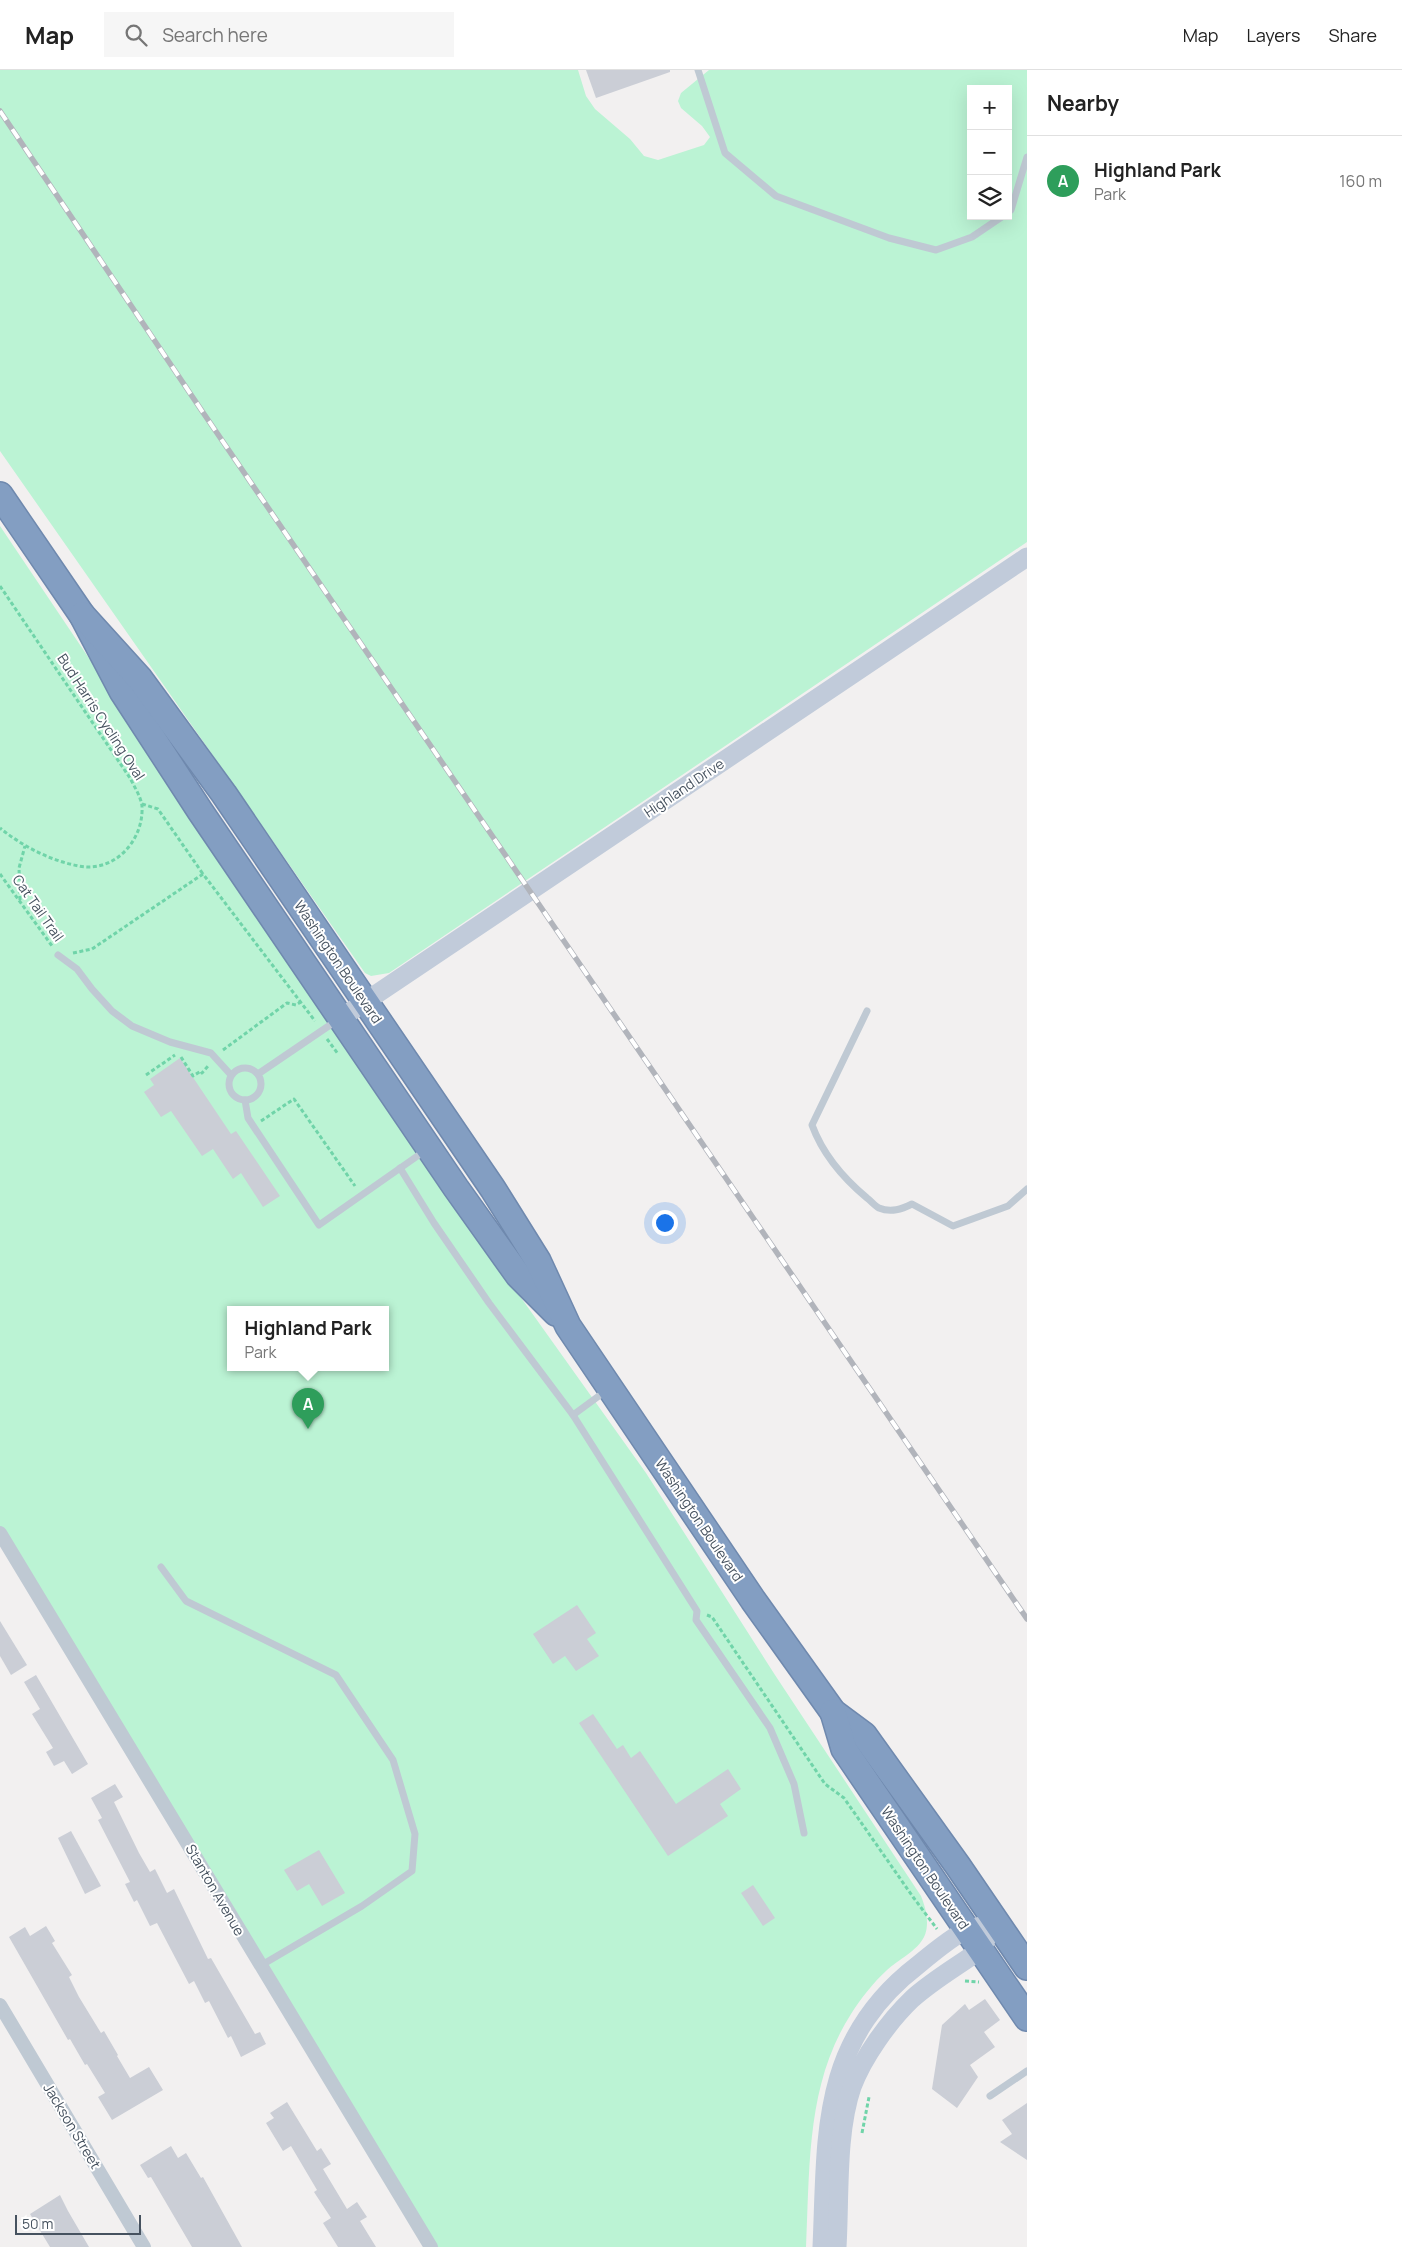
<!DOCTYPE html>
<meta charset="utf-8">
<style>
:root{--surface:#fff;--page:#f6f6f6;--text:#222;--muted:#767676;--line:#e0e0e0;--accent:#7c3aed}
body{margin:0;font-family:Manrope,sans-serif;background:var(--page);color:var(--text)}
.controls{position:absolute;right:15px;top:15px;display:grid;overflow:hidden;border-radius:0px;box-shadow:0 5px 20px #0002}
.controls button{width:45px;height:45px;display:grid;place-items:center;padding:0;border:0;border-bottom:1px solid var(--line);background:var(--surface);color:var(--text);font:25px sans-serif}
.scale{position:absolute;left:15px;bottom:12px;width:126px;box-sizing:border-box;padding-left:5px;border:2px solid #46525f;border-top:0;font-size:14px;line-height:18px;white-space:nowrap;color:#46525f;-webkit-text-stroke:4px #fff;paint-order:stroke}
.you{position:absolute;left:664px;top:1152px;width:18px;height:18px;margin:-12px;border:4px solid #fff;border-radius:50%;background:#1a73e8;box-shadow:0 0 0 8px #1a73e833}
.badge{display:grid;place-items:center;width:32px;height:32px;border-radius:50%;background:var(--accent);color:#fff;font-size:16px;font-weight:700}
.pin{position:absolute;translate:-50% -41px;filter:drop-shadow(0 1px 2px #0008)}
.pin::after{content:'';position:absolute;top:26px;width:18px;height:15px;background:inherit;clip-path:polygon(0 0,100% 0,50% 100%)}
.popup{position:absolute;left:227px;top:1236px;width:162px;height:65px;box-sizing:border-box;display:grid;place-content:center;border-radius:0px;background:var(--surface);filter:drop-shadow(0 1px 4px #0005);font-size:16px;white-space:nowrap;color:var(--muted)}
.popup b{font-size:19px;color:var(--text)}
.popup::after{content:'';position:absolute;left:50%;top:100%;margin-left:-10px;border:10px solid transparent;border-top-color:var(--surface)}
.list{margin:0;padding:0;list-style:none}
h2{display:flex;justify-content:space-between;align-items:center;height:65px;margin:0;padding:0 20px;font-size:21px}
h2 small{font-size:16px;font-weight:400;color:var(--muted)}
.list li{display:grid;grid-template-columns:32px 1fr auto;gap:15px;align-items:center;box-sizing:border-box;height:90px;padding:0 20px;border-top:1px solid var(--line)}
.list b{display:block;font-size:19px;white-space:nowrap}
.list p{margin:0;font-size:16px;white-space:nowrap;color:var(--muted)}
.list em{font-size:16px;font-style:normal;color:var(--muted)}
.icon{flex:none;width:28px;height:28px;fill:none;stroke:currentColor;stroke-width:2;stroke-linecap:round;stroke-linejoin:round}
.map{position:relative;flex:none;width:1027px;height:2177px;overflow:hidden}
header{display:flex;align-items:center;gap:30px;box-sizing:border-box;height:70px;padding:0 25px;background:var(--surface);border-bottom:1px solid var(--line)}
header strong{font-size:24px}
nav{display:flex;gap:28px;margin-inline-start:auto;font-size:18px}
.search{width:350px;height:45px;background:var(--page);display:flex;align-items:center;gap:12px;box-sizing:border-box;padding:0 18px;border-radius:0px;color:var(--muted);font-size:19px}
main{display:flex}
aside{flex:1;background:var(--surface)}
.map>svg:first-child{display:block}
.green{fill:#bbf3d4;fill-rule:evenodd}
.building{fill:#cbced6}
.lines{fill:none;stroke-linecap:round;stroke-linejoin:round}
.highway-casing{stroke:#6f89ae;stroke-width:28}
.path{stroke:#70d4a9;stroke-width:3;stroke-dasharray:4 2.5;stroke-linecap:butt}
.lane{stroke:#bfc9d3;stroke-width:7}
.street{stroke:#bfc9d3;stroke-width:14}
.secondary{stroke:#c1cbda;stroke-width:19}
.highway{stroke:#839ec2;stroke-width:25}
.rail-casing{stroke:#b1b4bb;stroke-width:5.5}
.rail{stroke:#fff;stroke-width:4;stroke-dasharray:11;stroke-linecap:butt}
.labels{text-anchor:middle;stroke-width:4;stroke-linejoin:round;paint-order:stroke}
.street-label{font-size:14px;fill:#46525f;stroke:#fff}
</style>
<header>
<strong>Map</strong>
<div class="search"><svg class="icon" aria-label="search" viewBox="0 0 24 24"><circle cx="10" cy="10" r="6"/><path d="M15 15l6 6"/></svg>Search here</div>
<nav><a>Map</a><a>Layers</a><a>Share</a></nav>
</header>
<main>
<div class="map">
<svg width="1027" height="2177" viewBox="0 0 1027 2177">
<rect width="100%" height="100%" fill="#f2f0f0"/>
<g class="green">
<path d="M0,0h578l8,26 9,13 35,30 14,17 14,4 46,-15 6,-8 -8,-11 -21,-18 -3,-7 3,-8 28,-23h318v472l-638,431 -18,3 -6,-3 -365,-522zM971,19h37v127h-37z"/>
<path d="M0,456l487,724 159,223 129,202 146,221c5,12 9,29 3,41 -7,14 -26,23 -37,33 -14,13 -26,28 -36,44 -45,70 -41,153 -45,233h-375l-431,-714zM230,1240h156v58h-156z"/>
</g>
<g class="building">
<polygon points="586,0 670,0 670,2 596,28"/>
<polygon points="180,988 231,1064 236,1061 280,1126 263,1137 241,1103 233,1109 213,1079 202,1086 171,1041 161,1047 144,1022 154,1015 150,1009"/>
<polygon points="577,1535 596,1563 587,1569 599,1586 576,1601 565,1586 553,1594 533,1564"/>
<polygon points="0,1551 27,1595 11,1605 0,1586"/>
<polygon points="36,1605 88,1694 72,1704 64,1691 54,1696 46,1682 53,1678 32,1644 40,1639 24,1612"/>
<polygon points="593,1644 617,1679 623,1675 631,1688 640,1681 676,1734 728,1699 741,1719 720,1734 728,1746 668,1786 579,1653"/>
<polygon points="115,1714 123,1727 114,1732 139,1783 150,1802 155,1799 167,1823 174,1819 208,1889 211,1888 255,1964 260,1962 266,1974 241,1987 231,1966 228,1968 209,1931 205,1933 194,1911 189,1914 157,1853 150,1856 137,1830 134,1832 125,1814 130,1812 98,1750 102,1748 91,1728"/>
<polygon points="71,1761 101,1816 85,1824 58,1768"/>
<polygon points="319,1780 345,1823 322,1836 309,1814 297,1821 284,1800"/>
<polygon points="753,1815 775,1848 763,1856 741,1823"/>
<polygon points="46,1856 55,1871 52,1873 72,1905 69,1907 79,1927 101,1963 104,1961 118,1985 117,1986 130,2008 149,1997 163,2020 112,2050 98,2027 105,2023 87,1994 85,1995 70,1969 68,1970 9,1867 25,1857 30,1866"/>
<polygon points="985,1929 1000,1950 984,1962 995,1977 970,1995 978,2007 957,2038 932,2019 942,1955 965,1934 969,1940"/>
<polygon points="287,2032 317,2081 321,2078 331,2094 323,2099 347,2139 357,2132 367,2147 360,2151 376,2177 338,2177 323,2153 331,2148 314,2122 317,2120 291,2076 283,2081 266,2053 274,2048 270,2043"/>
<polygon points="1027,2033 1027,2090 1000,2072 1012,2064 1002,2050"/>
<polygon points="171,2076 178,2088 186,2083 201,2108 203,2107 242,2177 192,2177 151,2107 148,2108 140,2095"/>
<polygon points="60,2125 68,2141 89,2177 50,2177 30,2144"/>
</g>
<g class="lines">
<defs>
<g id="highway">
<polyline points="0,425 82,545 122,621 200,741 456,1118 518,1205 556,1243"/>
<polyline points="82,545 140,609 224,724 493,1119 538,1191 568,1256 753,1530 833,1642 864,1665 958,1796 1027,1897"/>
<polyline points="833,1642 844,1679 1027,1948"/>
</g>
</defs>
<use href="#highway" class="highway-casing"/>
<g class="path">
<path d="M0,516l130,192c4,8 11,19 12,28 2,34 -27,67 -63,60 -28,-5 -57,-20 -79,-38"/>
<polyline points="142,734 158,739 203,804"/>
<polyline points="0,804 52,876"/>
<polyline points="20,830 19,798 25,776"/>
<polyline points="73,883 92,879 203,804 315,951"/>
<polyline points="327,969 338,984"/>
<polyline points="223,980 287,933 296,935 302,931"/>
<polyline points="181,987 193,1006 201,1001 202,1003 209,995"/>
<polyline points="146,1005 175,985"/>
<polyline points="261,1051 294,1029 355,1116"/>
<polyline points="707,1545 712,1547 825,1714 844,1728 913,1827 937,1859"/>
<polyline points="965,1911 979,1912"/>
<polyline points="862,2063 869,2027"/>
</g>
<g class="lane">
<polyline points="698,0 725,83 776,126 889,168 936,180 972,167 1003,146"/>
<polyline points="1008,142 1011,140 1027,87"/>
<polyline points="58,885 77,899 92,919 112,941 132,956 170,972 211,983 231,1005"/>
<path d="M867,941l-55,114c11,30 31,53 55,73 4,3 8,8 12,10 12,5 23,1 33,-4l41,22 55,-20 19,-17"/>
<circle cx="245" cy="1014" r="16"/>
<polyline points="258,1004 336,951"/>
<polyline points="245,1030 248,1048 319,1155 426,1080"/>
<polyline points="400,1098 434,1153 489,1233 573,1345 697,1541 696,1550 770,1658 794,1714 804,1763"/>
<polyline points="573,1345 607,1320"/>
<polyline points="161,1497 186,1531 336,1605 393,1690 415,1764 412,1801 362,1836 260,1896"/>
<polyline points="990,2026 1027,2001"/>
</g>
<g class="street">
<polyline points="0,1463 431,2177"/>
<polyline points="0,1935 144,2177"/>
</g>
<g class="secondary">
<polyline points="341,948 1027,487"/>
<path d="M822,2177c5,-112 -3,-206 96,-282 12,-10 36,-30 49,-35 9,-4 21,-5 30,-7"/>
<path d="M837,2177c3,-49 -1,-114 15,-160 11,-30 37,-66 60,-88 21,-19 46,-33 68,-49l6,-10"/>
</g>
<use href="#highway" class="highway"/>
<defs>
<polyline id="rail" points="0,41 202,341 1027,1549"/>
</defs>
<use href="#rail" class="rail-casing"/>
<use href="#rail" class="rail"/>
</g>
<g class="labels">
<g class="street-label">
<text transform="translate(101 647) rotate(57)" y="5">Bud Harris Cycling Oval</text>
<text transform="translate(684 718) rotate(-34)" y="5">Highland Drive</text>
<text transform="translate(38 838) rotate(55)" y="5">Cat Tail Trail</text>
<text transform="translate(338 892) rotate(56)" y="5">Washington Boulevard</text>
<text transform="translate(699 1450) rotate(56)" y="5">Washington Boulevard</text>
<text transform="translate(925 1798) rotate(56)" y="5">Washington Boulevard</text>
<text transform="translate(215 1820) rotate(60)" y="5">Stanton Avenue</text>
<text transform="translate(72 2056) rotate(59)" y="5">Jackson Street</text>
</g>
</g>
</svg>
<div class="controls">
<button>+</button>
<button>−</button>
<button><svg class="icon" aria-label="layers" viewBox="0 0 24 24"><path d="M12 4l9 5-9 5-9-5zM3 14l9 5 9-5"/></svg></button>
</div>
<div class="scale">50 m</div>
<div class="you"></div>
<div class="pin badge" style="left:308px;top:1359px;background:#2e9e5b">A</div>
<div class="popup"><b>Highland Park</b>Park</div>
</div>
<aside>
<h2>Nearby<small></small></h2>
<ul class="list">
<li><span class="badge" style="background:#2e9e5b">A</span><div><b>Highland Park</b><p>Park</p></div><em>160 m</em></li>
</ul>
</aside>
</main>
